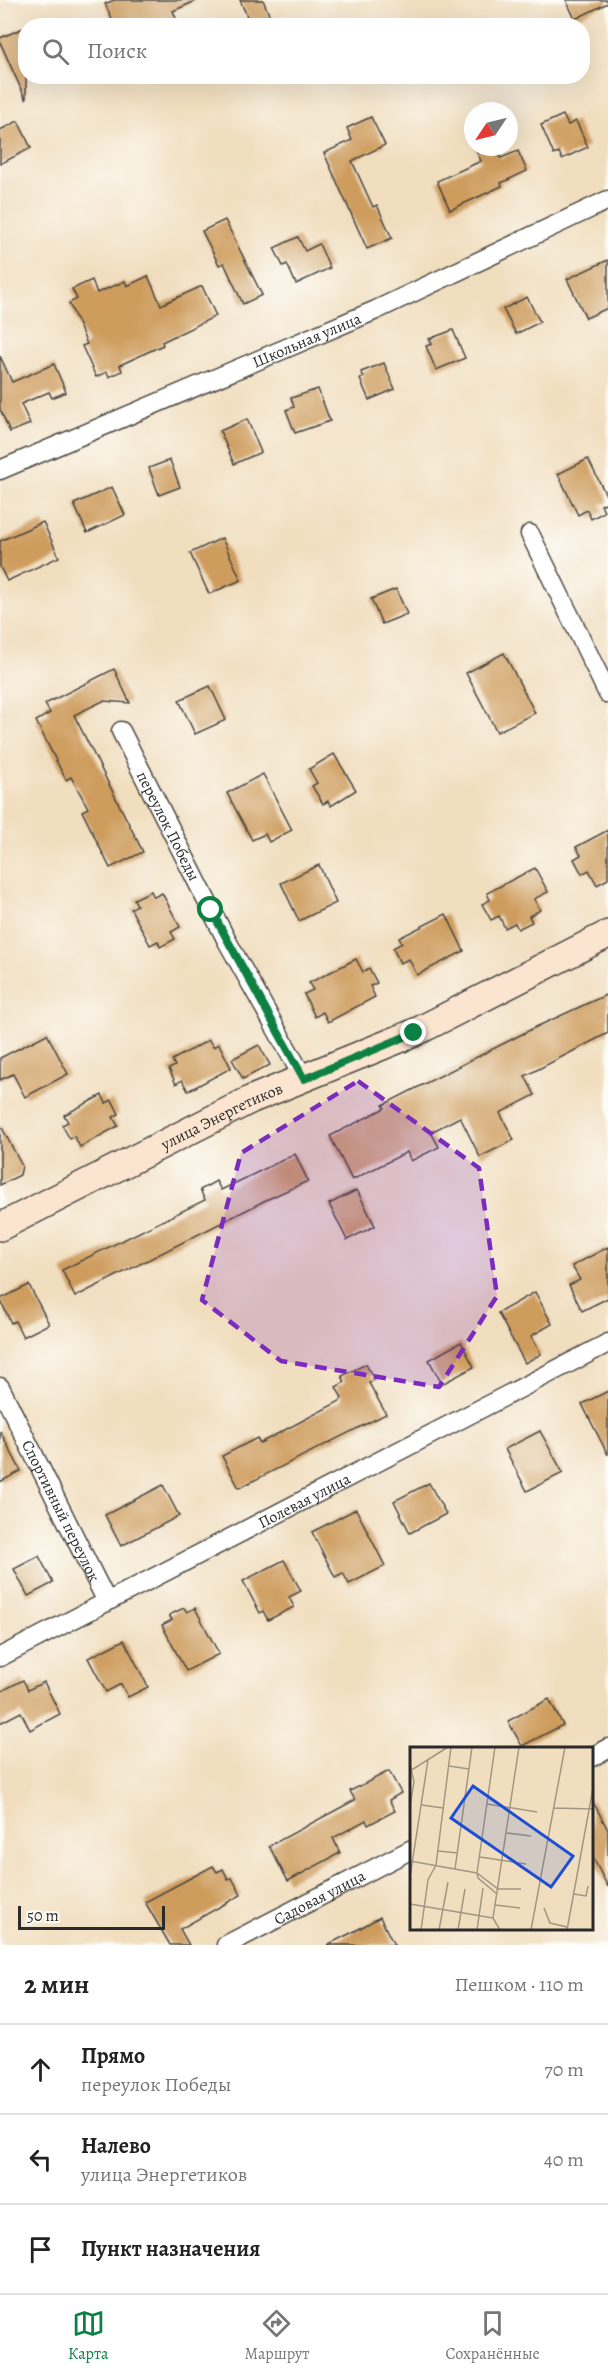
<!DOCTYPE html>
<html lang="ru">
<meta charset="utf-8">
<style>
:root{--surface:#fff;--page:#f2f2f2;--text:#222;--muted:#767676;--line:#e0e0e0;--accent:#0b8043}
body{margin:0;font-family:Alegreya,serif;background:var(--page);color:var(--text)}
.compass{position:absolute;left:464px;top:102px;width:54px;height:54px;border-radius:50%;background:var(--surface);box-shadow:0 6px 24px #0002;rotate:235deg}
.scale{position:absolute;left:18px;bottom:15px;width:147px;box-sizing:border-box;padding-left:6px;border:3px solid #2b2b2b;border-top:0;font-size:16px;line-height:21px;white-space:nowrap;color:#2b2b2b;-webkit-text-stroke:4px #fdfcf7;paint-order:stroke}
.stop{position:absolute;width:18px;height:18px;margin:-14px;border:4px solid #0b8043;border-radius:50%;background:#fff}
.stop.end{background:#0b8043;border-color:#fff;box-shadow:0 2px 6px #0008}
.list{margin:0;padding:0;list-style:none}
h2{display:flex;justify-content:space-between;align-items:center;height:78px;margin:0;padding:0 24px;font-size:26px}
h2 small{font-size:20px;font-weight:400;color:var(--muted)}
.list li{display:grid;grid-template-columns:39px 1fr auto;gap:18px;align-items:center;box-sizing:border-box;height:90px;padding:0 24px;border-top:2px solid var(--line)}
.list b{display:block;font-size:22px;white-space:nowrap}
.list p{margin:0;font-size:20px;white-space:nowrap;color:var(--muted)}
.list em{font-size:20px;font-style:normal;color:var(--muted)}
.icon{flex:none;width:33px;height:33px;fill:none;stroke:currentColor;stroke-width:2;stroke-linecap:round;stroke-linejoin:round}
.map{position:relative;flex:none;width:608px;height:1945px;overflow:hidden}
.search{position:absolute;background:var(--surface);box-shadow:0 6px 24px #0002;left:18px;right:18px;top:18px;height:66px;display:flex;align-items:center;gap:15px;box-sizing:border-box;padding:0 21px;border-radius:24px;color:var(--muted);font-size:22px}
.sheet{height:348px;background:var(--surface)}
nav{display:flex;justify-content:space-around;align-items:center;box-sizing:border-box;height:84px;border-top:2px solid var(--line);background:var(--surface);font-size:16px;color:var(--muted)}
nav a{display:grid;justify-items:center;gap:3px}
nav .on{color:var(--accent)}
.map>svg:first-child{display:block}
.building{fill:#ce9c5d}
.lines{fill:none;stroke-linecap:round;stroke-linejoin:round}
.street-casing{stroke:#494641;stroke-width:21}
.secondary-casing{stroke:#494641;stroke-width:30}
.street{stroke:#fff;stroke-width:18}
.secondary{stroke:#fce5d0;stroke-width:27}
.route{stroke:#0b8043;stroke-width:8}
.marked{fill:#7b2cbf;fill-opacity:0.2;stroke:#7b2cbf;stroke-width:4.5;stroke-dasharray:12 8;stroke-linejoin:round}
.labels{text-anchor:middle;stroke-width:6;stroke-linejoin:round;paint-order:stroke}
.street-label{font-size:16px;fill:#2b2b2b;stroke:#fdfcf7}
.inset-road{fill:none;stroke:#a29684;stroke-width:1.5}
.view{fill:#1d4ed8;fill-opacity:0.15;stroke:#1d4ed8;stroke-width:3}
.inset-edge{fill:none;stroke:#2b2b2b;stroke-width:3}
</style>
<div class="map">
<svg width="608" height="1945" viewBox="0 0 608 1945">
<rect width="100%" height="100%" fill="#fdfcf7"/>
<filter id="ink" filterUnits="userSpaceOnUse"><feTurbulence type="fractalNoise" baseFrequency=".0167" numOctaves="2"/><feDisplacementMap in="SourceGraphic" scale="12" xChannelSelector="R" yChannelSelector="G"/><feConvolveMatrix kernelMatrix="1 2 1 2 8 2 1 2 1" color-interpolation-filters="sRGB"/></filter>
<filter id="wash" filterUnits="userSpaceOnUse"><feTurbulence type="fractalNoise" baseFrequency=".008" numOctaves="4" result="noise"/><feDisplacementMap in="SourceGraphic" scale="24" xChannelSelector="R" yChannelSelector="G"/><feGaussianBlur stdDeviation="1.35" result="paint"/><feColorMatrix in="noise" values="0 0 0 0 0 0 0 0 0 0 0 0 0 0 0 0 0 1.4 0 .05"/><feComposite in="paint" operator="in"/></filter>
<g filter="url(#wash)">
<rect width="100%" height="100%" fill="#f1debf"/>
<g id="blocks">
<g class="building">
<polygon points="114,0 198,0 173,11 179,26 160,26 157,20 145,26 115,26 105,4"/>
<polygon points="240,0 263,0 274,26 251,26"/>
<polygon points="566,0 608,0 608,3 575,19"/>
<polygon points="26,27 26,100 0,42 0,38"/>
<polygon points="563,115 568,125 576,121 588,147 562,159 559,152 554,155 541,125"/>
<polygon points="371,117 385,145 352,161 373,207 377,205 392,238 367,249 324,153 352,140 347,128"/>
<polygon points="18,121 31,148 0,164 0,130"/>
<polygon points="475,147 496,147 501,158 518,151 527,171 501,183 502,186 450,210 437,181 481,161"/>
<polygon points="225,220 262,295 243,304 224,263 219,265 202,231"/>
<polygon points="298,237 305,251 319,244 330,268 296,284 287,264 283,266 274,248"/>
<polygon points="608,260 608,308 586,318 567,279"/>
<polygon points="148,276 161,305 202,286 216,316 162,342 163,345 120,365 122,371 109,377 107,372 96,377 82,346 87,344 69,303 77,299 72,289 92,280 97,293 125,281 127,286"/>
<polygon points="527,297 540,322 516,334 503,309"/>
<polygon points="453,330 465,358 436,370 426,346 432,344 429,339"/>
<polygon points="0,356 12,382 54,364 66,392 52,398 49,392 21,404 30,424 10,432 0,409"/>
<polygon points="384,363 395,389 369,400 360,379 364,377 361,372"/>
<polygon points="318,389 330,421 295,433 286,410 294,407 291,398"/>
<polygon points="247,419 261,452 234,464 220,431"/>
<polygon points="588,459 608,499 608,502 601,505 604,512 591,519 587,510 578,515 558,474"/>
<polygon points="170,460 180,487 159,495 149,468"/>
<polygon points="112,487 125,515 87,533 74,504"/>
<polygon points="43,522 59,557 7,581 0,567 0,541"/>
<polygon points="222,538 241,580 209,594 190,553"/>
<polygon points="396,589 407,614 382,624 371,599"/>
<polygon points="504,653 535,713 497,732 466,673"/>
<polygon points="114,669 130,703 103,701 74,715 143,852 110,868 82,811 88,808 71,777 66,780 36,721 50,713 45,704"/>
<polygon points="210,686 226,720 195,734 179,700"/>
<polygon points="334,754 356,790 331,806 328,801 323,804 312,786 317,783 309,769"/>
<polygon points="263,774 292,830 269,842 265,834 252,840 227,793"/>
<polygon points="608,830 608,879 597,885 589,870 582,874 574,859 581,855 576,847"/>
<polygon points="319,865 336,903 299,921 281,883"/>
<polygon points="535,868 548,892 534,899 540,910 529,916 532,922 518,929 515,923 505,928 499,916 491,920 482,904 490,900 487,893"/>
<polygon points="151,891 154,897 162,893 180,927 171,932 175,939 160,947 158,941 150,945 131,909 137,905 134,899"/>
<polygon points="446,914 464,951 417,975 409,959 400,963 393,948 402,943 399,938"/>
<polygon points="356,959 363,972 369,968 377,983 370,986 375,997 328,1022 323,1012 315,1017 304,994 313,990 309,983"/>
<polygon points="608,994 608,1033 525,1076 535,1095 500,1113 514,1140 480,1157 460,1117 431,1132 439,1147 411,1161 407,1152 352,1180 330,1136 385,1108 383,1105 536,1027"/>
<polygon points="47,1034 68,1074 25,1097 13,1074 0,1080 0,1058"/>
<polygon points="209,1040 213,1047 219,1044 231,1068 188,1091 182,1080 176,1084 169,1069 175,1066 172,1060"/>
<polygon points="259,1045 270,1065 243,1079 232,1059"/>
<polygon points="102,1095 106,1103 112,1100 119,1114 113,1117 118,1126 80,1147 74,1136 70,1139 62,1125 68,1122 64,1115"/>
<polygon points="0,1124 22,1166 20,1175 0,1185"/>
<polygon points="295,1154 308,1181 268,1199 75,1297 62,1270 205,1200 200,1190 216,1181 221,1190"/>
<polygon points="357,1190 375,1226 347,1240 329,1204"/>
<polygon points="608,1247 608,1298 582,1311 569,1285 580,1280 572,1266"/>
<polygon points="29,1285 49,1324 23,1337 15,1321 11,1323 0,1299"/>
<polygon points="535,1292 552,1324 531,1336 541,1354 525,1363 498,1313"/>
<polygon points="461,1342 474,1367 442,1384 429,1360"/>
<polygon points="366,1364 374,1380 369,1383 386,1414 239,1488 222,1456 257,1438 260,1443 340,1401 342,1398 336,1387 345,1382 342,1376"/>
<polygon points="608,1391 608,1455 582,1404"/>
<polygon points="0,1431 21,1471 0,1482"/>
<polygon points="540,1431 563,1473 527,1491 505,1449"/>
<polygon points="429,1483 446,1514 410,1533 394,1501"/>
<polygon points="163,1485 179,1516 121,1546 105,1515"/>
<polygon points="356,1509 385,1566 349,1584 343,1573 335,1577 312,1532"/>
<polygon points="39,1556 53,1583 28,1596 14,1569"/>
<polygon points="284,1560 301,1591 289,1597 294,1607 268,1620 263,1611 260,1613 243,1581"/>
<polygon points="184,1608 187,1612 195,1608 219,1654 186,1671 162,1625 172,1620 169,1615"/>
<polygon points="124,1640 148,1687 128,1697 121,1684 106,1692 88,1658"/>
<polygon points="23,1680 28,1690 44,1682 60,1714 30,1730 21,1712 0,1723 0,1692"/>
<polygon points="549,1699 563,1725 522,1746 508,1721"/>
<polygon points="389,1771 401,1793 389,1800 395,1811 368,1825 366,1820 333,1838 340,1853 288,1881 269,1846 355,1800 350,1791"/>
<polygon points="591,1798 608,1830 608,1887 591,1854"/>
<polygon points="213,1866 217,1872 223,1869 228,1879 232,1878 241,1895 180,1929 189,1945 170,1945 145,1902"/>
<polygon points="380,1917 394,1945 327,1945 355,1931"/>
</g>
</g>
</g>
<g filter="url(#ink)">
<use href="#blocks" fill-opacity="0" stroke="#494641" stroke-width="1.5"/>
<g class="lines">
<defs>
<g id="street">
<path id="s1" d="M0,470l376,-160 232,-110"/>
<polyline points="530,534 608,694"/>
<path id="s2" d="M121,731l106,210 77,138"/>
<path id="s3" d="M0,1387l107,215"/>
<path id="s4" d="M0,1657l608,-314"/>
<polyline points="592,1757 608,1748"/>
<path id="s5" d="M226,1945l186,-96"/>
</g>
<g id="secondary">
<path id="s6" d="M0,1227l252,-128 162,-66 194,-99"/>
</g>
</defs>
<use href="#street" class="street-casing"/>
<use href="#secondary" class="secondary-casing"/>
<use href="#street" class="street"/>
<use href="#secondary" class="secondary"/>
</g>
</g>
<g class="lines" filter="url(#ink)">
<polyline class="route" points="211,910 304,1079 414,1033"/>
</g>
<path class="marked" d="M358,1081l121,87 18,128 -58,91 -158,-26 -79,-61 39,-147z"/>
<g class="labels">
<g class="street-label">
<text dy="6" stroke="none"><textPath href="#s1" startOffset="333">Школьная улица</textPath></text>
<text dy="6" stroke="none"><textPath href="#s2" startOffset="106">переулок Победы</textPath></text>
<text dy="6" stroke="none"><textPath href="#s6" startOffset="248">улица Энергетиков</textPath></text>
<text dy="6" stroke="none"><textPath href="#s4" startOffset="342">Полевая улица</textPath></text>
<text dy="6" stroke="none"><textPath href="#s3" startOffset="138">Спортивный переулок</textPath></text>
<text dy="6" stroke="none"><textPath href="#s5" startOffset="105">Садовая улица</textPath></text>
</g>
</g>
<g transform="translate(410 1747)">
<rect width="183" height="183" fill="#f1debf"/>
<path class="inset-road" d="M0,17l4,18 -4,24M39,19l20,3M0,24l38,-24M77,57l50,8M12,58l21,3M144,61l39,1M97,86l24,3M28,104l20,2M70,110l46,7M0,114l67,12 21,16h23M45,122l17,-122M67,126l18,-126M67,126l1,5 19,16M0,130l18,-117M164,147l12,2 2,-10M0,157l83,14M85,158l25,3M134,161l6,15 17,4M11,183l7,-50 8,-15 15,-118M29,183l9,-48M48,183l7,-41M67,183l6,-42M90,183l-7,-12 26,-171M121,183l34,-183M157,183l26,-142"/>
<path class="view" d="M63,39l100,70 -22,31 -100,-69z"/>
<rect width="183" height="183" class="inset-edge"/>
</g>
</svg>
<svg class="compass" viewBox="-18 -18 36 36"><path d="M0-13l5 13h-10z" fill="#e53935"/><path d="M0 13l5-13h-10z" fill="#767676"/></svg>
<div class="scale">50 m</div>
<div class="stop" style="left:211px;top:910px"></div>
<div class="stop end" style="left:414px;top:1033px"></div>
<div class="search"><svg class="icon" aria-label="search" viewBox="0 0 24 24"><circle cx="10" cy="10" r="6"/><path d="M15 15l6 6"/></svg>Поиск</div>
</div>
<section class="sheet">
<h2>2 мин<small>Пешком · 110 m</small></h2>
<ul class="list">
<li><svg class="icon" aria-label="ahead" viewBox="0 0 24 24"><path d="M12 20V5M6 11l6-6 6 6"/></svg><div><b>Прямо</b><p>переулок Победы</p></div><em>70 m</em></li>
<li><svg class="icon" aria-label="left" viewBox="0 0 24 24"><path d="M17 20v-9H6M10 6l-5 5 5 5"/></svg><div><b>Налево</b><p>улица Энергетиков</p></div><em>40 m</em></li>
<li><svg class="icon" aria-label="arrive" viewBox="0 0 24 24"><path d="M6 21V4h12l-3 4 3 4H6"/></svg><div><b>Пункт назначения</b></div></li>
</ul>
</section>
<nav>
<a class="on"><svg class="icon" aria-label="map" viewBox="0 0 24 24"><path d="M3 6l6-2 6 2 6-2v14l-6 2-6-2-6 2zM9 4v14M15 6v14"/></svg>Карта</a>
<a><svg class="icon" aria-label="directions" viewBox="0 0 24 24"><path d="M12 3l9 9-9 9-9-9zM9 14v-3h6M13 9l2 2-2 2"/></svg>Маршрут</a>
<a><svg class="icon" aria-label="saved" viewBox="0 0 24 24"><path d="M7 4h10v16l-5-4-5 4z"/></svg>Сохранённые</a>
</nav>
